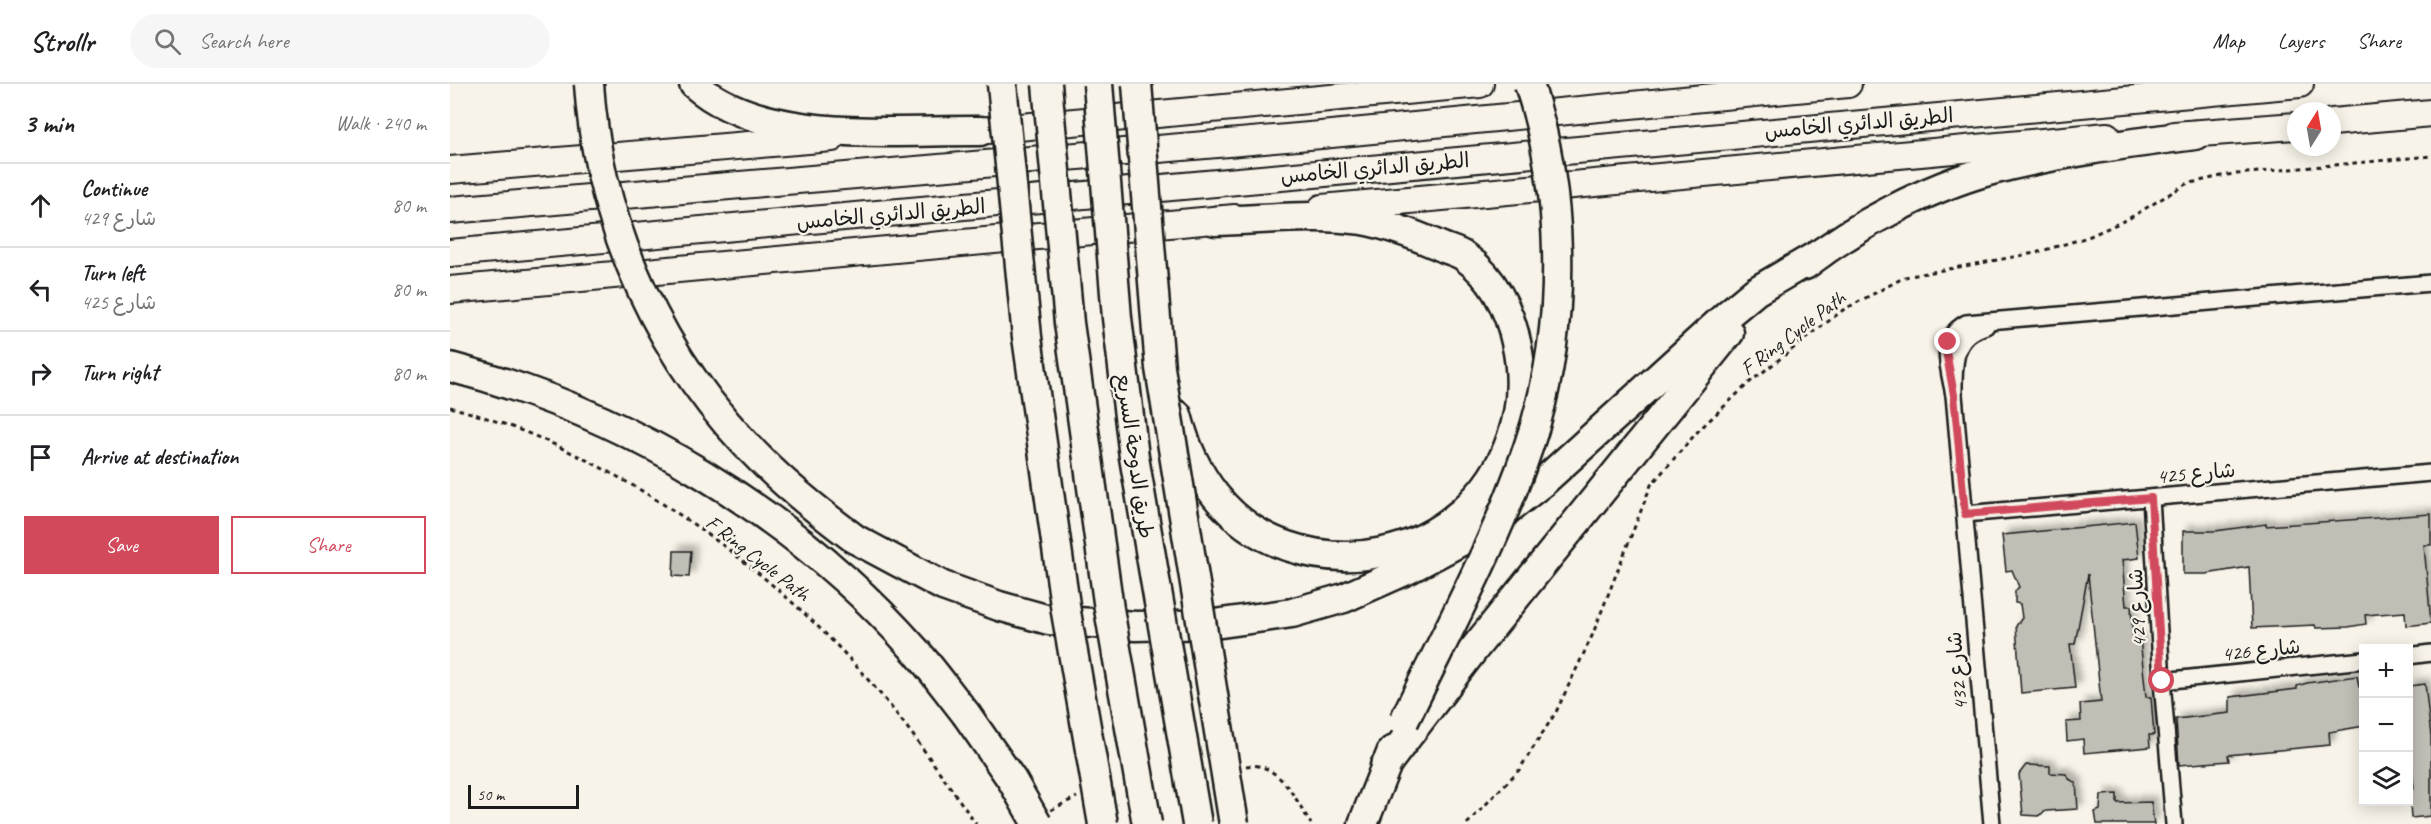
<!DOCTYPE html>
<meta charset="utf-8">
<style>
:root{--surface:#fff;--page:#f6f6f6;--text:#202124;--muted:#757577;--line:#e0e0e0;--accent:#d1495b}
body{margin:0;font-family:Caveat,"Playpen Sans Arabic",sans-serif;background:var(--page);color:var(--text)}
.controls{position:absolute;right:18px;bottom:18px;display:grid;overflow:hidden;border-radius:0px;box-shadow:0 3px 15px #0003}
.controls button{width:54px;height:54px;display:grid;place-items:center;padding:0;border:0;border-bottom:2px solid var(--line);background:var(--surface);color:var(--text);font:30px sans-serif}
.compass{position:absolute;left:1837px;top:18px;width:54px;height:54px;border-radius:50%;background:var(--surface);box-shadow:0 3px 15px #0003;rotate:11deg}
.scale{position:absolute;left:18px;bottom:15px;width:111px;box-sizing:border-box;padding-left:6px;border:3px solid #1c1c1c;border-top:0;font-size:16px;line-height:21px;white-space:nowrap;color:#1c1c1c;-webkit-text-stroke:4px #f7f3e8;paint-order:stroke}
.stop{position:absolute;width:18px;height:18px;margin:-14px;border:4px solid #d1495b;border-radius:50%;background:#fff}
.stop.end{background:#d1495b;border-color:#fff;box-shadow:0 2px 6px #0008}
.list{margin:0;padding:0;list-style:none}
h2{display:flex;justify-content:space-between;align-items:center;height:78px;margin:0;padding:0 24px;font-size:26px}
h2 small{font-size:20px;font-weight:400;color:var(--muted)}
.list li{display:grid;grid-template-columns:39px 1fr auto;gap:18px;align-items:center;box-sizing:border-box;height:84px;padding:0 24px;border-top:2px solid var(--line)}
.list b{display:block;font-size:22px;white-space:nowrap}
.list p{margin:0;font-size:20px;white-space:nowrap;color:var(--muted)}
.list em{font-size:20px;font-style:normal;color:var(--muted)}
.actions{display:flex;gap:12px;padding:18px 24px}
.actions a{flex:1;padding:14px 0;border:2px solid var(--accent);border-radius:0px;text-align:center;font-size:21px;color:var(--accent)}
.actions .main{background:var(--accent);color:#fff}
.icon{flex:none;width:33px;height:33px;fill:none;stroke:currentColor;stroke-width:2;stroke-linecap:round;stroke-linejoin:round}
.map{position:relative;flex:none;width:1981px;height:740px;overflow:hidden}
header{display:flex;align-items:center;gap:36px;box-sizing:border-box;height:84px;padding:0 30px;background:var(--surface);border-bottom:2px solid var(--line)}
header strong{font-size:28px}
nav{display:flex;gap:33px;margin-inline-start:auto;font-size:21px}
.search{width:420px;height:54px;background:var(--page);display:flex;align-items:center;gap:15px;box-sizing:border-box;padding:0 21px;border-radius:33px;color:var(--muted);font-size:22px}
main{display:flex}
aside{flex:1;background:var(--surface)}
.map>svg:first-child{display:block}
.building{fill:#c0beb5;stroke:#1c1c1c;stroke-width:1.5;filter:url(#shadow)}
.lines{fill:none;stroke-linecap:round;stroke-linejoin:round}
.minor-casing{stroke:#1c1c1c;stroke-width:20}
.trunk-casing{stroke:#1c1c1c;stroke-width:30}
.motorway-casing{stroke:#1c1c1c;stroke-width:33}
.path{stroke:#1c1c1c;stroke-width:3;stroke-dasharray:4.5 4.5;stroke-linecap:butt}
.minor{stroke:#f7f3e8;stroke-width:15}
.trunk{stroke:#f7f3e8;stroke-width:26}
.motorway{stroke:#f7f3e8;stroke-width:28}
.motorway-bridge-casing{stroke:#1c1c1c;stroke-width:33;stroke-linecap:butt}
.motorway-bridge{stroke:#f7f3e8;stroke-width:28}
.route{stroke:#d1495b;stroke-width:8}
.labels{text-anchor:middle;stroke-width:4.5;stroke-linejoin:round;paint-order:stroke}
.street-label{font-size:21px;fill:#1c1c1c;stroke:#f7f3e8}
</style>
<header>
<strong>Strollr</strong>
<div class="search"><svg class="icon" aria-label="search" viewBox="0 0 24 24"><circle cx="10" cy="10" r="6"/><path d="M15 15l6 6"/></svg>Search here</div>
<nav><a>Map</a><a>Layers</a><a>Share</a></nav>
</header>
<main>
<aside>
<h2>3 min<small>Walk · 240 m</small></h2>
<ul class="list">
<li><svg class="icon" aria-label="ahead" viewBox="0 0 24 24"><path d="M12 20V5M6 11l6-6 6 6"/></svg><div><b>Continue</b><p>شارع 429</p></div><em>80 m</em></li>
<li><svg class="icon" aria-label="left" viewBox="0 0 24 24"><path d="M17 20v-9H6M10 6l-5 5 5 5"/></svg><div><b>Turn left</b><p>شارع 425</p></div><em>80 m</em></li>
<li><svg class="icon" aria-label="right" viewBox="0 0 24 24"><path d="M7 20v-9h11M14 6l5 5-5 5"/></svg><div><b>Turn right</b></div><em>80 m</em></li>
<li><svg class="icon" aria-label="arrive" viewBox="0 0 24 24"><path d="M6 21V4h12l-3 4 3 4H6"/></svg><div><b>Arrive at destination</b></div></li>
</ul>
<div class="actions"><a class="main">Save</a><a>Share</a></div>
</aside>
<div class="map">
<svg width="1981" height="740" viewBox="0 0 1981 740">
<defs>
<filter id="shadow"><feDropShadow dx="5.5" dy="-5.5" stdDeviation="3" flood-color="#0004"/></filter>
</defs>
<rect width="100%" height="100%" fill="#f7f3e8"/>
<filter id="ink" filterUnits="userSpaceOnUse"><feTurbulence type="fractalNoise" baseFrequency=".0167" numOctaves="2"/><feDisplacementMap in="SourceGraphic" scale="12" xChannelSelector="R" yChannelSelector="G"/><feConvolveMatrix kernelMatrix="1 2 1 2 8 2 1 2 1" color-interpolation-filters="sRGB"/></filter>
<g filter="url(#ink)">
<g class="building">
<polygon points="1981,430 1981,461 1974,461 1981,539 1956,542 1955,528 1915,531 1916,540 1898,543 1866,544 1865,541 1802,544 1799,483 1756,490 1733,490 1733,447 1765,447 1816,440 1816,442"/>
<polygon points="1685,438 1689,474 1672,476 1676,522 1681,522 1683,555 1690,554 1696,613 1701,613 1704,651 1699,651 1700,663 1634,669 1633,655 1617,657 1616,638 1631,637 1630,620 1651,618 1638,490 1625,560 1620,560 1625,604 1571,609 1566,542 1572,534 1570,520 1565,519 1565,507 1569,503 1562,486 1556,487 1552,451"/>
<polygon points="224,467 241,467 239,493 223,492"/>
<polygon points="1907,592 1909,603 1914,603 1914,642 1879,648 1880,661 1778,671 1779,677 1729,681 1726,635 1780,629 1780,613 1847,605 1847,602 1857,599"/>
<polygon points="1975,600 1981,653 1981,732 1961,734 1959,706 1964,705 1959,654 1959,602"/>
<polygon points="1576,681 1600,682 1600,689 1616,690 1619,695 1626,699 1628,725 1596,727 1588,732 1573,731 1569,690"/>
<polygon points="1667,710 1667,719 1701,718 1704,740 1647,740 1645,728 1650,726 1651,711"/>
</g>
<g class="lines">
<defs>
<g id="minor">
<path d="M1536,242c-34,10 -32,38 -32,69l38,429"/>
<path d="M1504,311c-5,-27 -17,-56 12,-72l465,-40"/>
<polyline points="1701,414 1712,597 1724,740"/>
<polyline points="1515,430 1981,389"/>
<polyline points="1958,572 1981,569"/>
<polyline points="1712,597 1914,576"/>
</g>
<g id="trunk">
<polyline points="1882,38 1981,29"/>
<polyline points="538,46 1030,0"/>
<polyline points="1724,51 1846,42"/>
<polyline points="0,86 382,54"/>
<polyline points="872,124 1657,52"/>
<polyline points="0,126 871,51 1398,0"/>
<polyline points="0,169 1850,0"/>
<polyline points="0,206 785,134"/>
</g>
<g id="motorway">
<path d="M244,0c69,61 199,46 286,47"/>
<path d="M1355,181c50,-39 122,-77 183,-94 68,-18 137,-27 207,-36"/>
<path d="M0,283c175,45 345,147 465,283 18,20 34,43 51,64"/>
<path d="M727,331c15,59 50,111 110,131 131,45 260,-68 229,-204 -7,-33 -23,-65 -51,-85 -6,-5 -17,-7 -25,-11 -25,-11 -50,-21 -78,-26 -47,-7 -99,0 -147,1"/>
<polyline points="405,455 493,502 549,522 599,536 686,542 764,540 842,529 894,514 959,485 1030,447 1093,398 1277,231 1306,207 1371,169"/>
<polyline points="935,682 1024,565 1279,249"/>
<polyline points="913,740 942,667"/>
</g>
</defs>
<use href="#minor" class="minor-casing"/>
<use href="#trunk" class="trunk-casing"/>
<use href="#motorway" class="motorway-casing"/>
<g class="path">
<path d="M0,323c153,40 318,155 420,275 39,44 72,94 106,142"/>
<path d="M796,682c32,-6 51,35 65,58"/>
<polyline points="601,726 627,713"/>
<polyline points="1017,740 1069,686 1106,628 1142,552 1201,401 1249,346 1300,298 1393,226 1455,193 1585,169 1638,153 1678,135 1736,100 1776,91 1981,72"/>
</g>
<use href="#minor" class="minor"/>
<use href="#trunk" class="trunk"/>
<use href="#motorway" class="motorway"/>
<defs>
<g id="motorway-bridge">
<path d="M139,0c9,142 73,280 175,379 28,28 59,52 91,76"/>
<polyline points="552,0 577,253 616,528 653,740"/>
<polyline points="597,0 619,239 659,525 697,740"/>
<polyline points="648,0 667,234 684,373 747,740"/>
<polyline points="687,0 710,284 784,740"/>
<polyline points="516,630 562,696 587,740"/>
<path d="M954,637c46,-96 100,-193 131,-295 32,-110 29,-234 -6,-342"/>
</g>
</defs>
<use href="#motorway-bridge" class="motorway-bridge-casing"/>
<use href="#motorway-bridge" class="motorway-bridge"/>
</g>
</g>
<g class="lines" filter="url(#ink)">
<polyline class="route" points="1498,258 1496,267 1504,311 1515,430 1701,414 1712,597"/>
</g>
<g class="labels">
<g class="street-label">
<text transform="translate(1409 39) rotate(-5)" y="7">الطريق الدائري الخامس</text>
<text transform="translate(925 84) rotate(-5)" y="7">الطريق الدائري الخامس</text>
<text transform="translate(441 130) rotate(-5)" y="7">الطريق الدائري الخامس</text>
<text transform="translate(1343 249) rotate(-37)" y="7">F Ring Cycle Path</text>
<text transform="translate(685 372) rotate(82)" y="7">طريق الدوحة السريع</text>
<text transform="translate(1746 389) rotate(-5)" y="7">شارع 425</text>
<text transform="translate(308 474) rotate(38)" y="7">F Ring Cycle Path</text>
<text transform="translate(1687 524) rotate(-93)" y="7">شارع 429</text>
<text transform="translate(1811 566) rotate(-6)" y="7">شارع 426</text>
<text transform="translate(1507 587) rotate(-95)" y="7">شارع 432</text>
</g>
</g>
</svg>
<div class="controls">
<button>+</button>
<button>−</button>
<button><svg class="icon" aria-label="layers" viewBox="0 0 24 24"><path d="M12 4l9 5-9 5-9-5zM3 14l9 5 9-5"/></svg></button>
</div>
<svg class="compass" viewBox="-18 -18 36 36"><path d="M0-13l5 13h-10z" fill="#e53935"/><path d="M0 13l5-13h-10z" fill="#757577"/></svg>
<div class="scale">50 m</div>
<div class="stop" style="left:1712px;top:597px"></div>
<div class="stop end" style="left:1498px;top:258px"></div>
</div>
</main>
